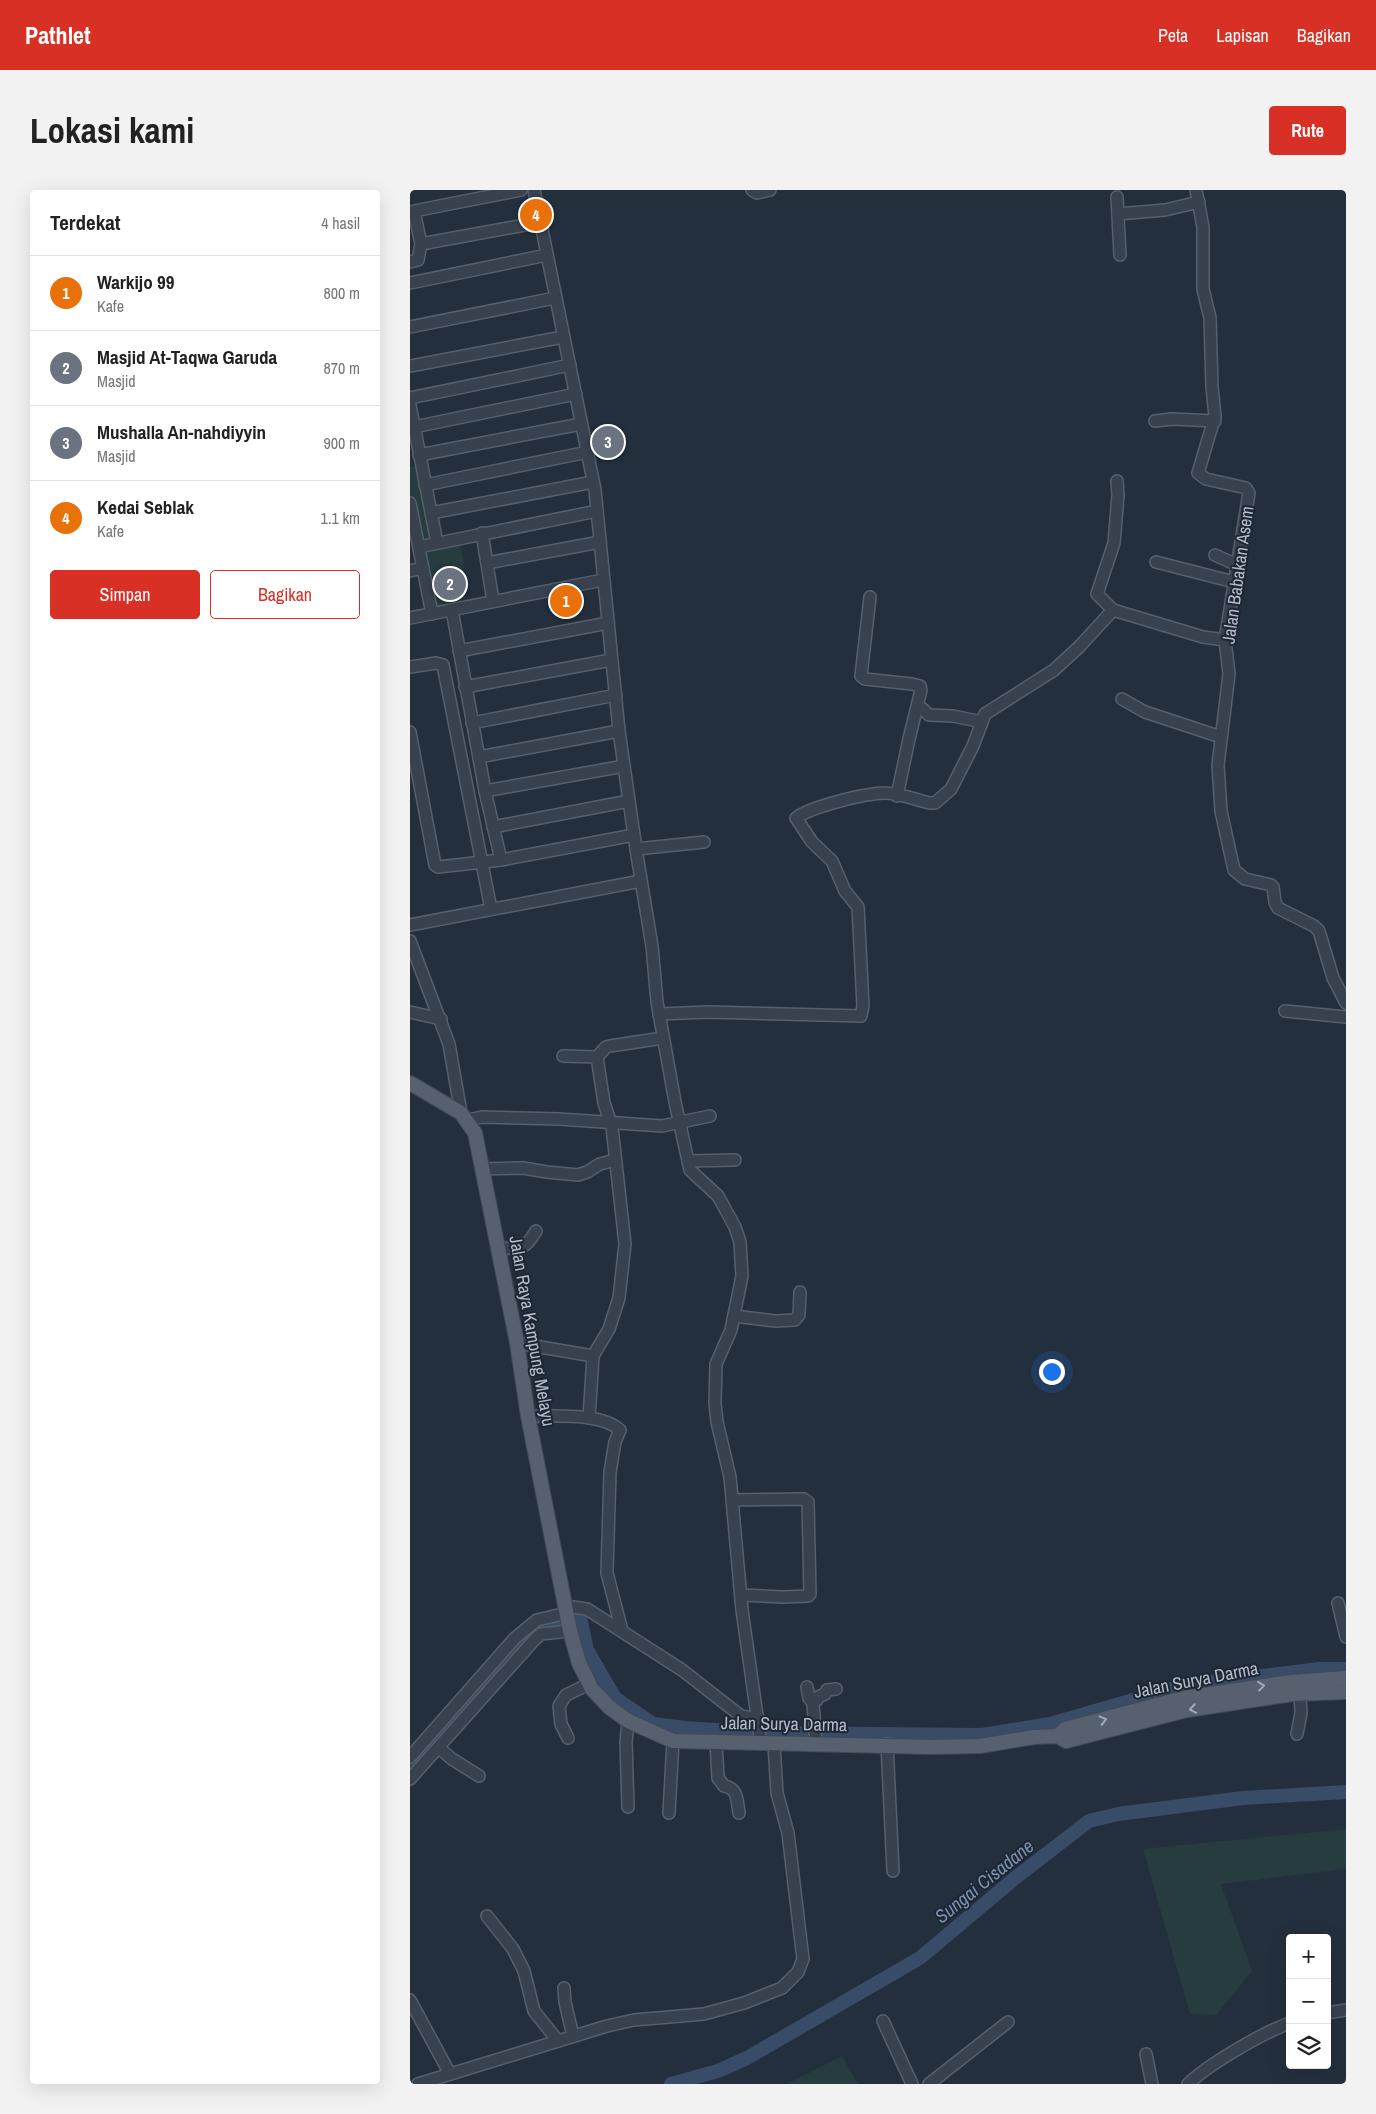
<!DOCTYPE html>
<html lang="id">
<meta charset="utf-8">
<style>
:root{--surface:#fff;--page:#f2f2f2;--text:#222;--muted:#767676;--line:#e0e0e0;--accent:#d93025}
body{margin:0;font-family:"Archivo Narrow",sans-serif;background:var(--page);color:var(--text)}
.controls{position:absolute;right:15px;bottom:15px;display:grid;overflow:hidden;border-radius:5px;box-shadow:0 5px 20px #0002}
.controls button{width:45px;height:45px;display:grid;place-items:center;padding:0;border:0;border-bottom:1px solid var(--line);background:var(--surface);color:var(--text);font:25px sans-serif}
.you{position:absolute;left:641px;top:1181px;width:18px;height:18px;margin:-12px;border:4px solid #fff;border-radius:50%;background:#1a73e8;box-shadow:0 0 0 8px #1a73e833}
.badge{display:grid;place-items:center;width:32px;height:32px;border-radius:50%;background:var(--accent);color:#fff;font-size:16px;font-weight:700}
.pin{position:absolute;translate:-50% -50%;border:2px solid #fff;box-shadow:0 1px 5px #0006}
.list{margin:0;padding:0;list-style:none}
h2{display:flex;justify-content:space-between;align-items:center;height:65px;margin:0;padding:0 20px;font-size:21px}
h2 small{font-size:16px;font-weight:400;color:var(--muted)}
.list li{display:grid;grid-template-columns:32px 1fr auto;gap:15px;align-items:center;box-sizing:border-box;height:75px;padding:0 20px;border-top:1px solid var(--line)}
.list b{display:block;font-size:19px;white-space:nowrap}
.list p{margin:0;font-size:16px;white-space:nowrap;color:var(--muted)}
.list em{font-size:16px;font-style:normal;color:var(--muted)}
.actions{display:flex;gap:10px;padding:15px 20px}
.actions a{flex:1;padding:11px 0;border:1px solid var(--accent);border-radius:5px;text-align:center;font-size:18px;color:var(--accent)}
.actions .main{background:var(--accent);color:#fff}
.icon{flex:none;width:28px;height:28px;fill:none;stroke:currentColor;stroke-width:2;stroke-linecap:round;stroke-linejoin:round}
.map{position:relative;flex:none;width:936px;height:1894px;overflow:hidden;border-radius:5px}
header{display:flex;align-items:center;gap:30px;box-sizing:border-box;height:70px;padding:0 25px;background:var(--accent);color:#fff}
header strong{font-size:24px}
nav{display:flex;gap:28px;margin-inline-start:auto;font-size:18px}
.intro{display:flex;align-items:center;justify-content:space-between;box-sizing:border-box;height:120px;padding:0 30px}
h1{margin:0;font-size:35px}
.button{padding:12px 22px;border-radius:5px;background:var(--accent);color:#fff;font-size:18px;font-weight:700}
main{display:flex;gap:30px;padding:0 30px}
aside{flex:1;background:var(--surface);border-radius:5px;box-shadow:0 5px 20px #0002}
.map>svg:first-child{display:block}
.green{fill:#263c3f}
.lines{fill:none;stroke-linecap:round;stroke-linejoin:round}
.river{stroke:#394c67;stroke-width:14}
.minor-casing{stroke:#565f6c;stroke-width:14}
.major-casing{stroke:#414a57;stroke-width:16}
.minor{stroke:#38414e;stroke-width:11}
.major{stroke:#56606e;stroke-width:14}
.oneway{stroke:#a1aab7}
.labels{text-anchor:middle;stroke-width:4;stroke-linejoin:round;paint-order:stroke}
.street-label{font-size:18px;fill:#b4bcc9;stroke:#1d2633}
.water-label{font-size:19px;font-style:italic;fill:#7c92b1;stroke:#1d2633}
</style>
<header>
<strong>Pathlet</strong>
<nav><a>Peta</a><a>Lapisan</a><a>Bagikan</a></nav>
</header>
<div class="intro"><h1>Lokasi kami</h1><a class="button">Rute</a></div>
<main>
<aside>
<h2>Terdekat<small>4 hasil</small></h2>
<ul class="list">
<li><span class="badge" style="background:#e8710a">1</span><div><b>Warkijo 99</b><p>Kafe</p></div><em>800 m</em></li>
<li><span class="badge" style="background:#6b7280">2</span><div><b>Masjid At-Taqwa Garuda</b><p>Masjid</p></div><em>870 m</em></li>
<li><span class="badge" style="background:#6b7280">3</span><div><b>Mushalla An-nahdiyyin</b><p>Masjid</p></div><em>900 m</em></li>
<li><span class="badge" style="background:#e8710a">4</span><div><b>Kedai Seblak</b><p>Kafe</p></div><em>1.1 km</em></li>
</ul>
<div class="actions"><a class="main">Simpan</a><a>Bagikan</a></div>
</aside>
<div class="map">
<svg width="936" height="1894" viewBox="0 0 936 1894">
<rect width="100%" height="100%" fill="#242f3e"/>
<g class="green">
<polygon points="10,276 26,353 8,356 0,312 0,277"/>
<polygon points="50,351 54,378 56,415 24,421 11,358"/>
<polygon points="936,1639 936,1679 811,1694 842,1781 806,1825 780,1824 733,1659"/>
<polygon points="432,1866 448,1894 377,1894"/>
</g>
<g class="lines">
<g class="river">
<polyline points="0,1581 107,1452 137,1433 170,1428 177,1460 205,1508 243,1534 275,1538 349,1543 572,1545 640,1534 772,1496 909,1479 936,1479"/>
<polyline points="261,1894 308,1881 337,1868 510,1768 605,1688 679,1631 708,1624 833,1608 936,1602"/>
</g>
<defs>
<g id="minor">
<polyline points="111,0 4,21 11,54 131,32"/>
<polyline points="124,0 185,300 209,541 226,659 242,756 247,812 265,912 280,980 308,1006 325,1037 330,1052 332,1086 321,1140 306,1174 305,1213 307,1232 320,1287 332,1420 351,1554"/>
<polyline points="342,0 347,3 360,0"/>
<polyline points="786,0 793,37 793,99 800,128 802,197 805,226 788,283 796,289 836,298 839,303 815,450 819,484 808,575 811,621 824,680 835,689 861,695 863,697 865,712 868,718 904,736 909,741 923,788 936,813"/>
<polyline points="707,7 710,65"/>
<polyline points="708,24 755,20 789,12"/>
<polyline points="0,72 8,70 11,54"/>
<polyline points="0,93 137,65"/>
<polyline points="0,137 145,108"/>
<polyline points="0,176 153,147"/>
<polyline points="0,208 160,175"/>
<polyline points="0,215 27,353"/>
<polyline points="745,231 762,229 805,231"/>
<polyline points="4,237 166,204"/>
<polyline points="9,265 171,234"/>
<polyline points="15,295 178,262"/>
<polyline points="0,313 22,424"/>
<polyline points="21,323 183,292"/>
<polyline points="72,343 83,411"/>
<polyline points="9,357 187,321"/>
<polyline points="805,365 827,375"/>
<polyline points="746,372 824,392"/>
<polyline points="77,373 190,352"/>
<polyline points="0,381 13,378"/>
<polyline points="460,407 451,486 455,489 502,494 510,496 511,500 499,549 487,606"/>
<polyline points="42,420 75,601 91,670"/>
<polyline points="703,420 687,404 704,353 708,305 707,291"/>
<polyline points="0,428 193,390"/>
<polyline points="49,461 198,433"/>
<polyline points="0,477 26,473 33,475 81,719"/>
<polyline points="55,497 201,470"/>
<polyline points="712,509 735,522 811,547"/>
<polyline points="508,515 519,525 543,526 572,532"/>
<polyline points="62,533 206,505"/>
<polyline points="0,542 25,675 28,677 91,670 224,645"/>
<polyline points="69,567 209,541"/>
<polyline points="75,601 214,576"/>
<polyline points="83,637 219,611"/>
<polyline points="226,659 294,652"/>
<polyline points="0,735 231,691"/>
<polyline points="0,751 39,854 51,923"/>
<polyline points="875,821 936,827"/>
<polyline points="0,822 31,829"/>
<path d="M249,824l50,-2 152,4 2,-10 -5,-99 -13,-16 -13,-30 -20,-19 -16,-24c14,-11 70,-25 89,-25 14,0 31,7 45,10h5l16,-14 22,-43 12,-32 69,-44 25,-23 34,-37 90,27 22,3"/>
<polyline points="153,866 187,867 194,913 202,937 215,1054 209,1108 199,1139 183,1166 179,1228"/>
<polyline points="187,867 196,857 200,856 253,848"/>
<polyline points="58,930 72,927 149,929 252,936 300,926"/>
<polyline points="278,971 325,970"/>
<polyline points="72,979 113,978 137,982 168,985 177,982 190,974 205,970"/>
<path d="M88,1058c21,0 26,4 38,-17"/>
<polyline points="324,1126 365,1131 385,1130 389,1125 390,1102"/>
<polyline points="107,1153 183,1166"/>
<path d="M118,1226c25,1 73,-4 92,14l-5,12 -5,30 -3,101 15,58"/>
<polyline points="322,1310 394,1309 398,1312 400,1404 398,1406 373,1407 331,1405"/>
<polyline points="928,1413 936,1447"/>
<polyline points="155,1416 177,1419 272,1480 331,1526 349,1529"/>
<polyline points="397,1497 399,1508 403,1513 406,1554"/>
<polyline points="402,1511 407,1510 408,1507 415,1504 417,1500 426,1499"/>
<polyline points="218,1531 216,1552 218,1617"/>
<polyline points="887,1544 891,1523 890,1504"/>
<polyline points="158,1548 151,1534 149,1516 156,1505 179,1494"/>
<path d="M306,1552l2,36 6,8c14,2 13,15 15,27"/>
<polyline points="477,1554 483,1681"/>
<polyline points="29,1558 42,1569 69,1586"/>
<polyline points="0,1567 105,1448 127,1430 157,1423"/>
<polyline points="0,1589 125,1449 131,1444 160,1441"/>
<polyline points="259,1623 263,1551"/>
<polyline points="77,1726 103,1759 114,1781 124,1821 148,1851"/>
<polyline points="154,1798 155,1812 163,1846"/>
<polyline points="0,1810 40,1884"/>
<polyline points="917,1823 936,1820"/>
<polyline points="473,1831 502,1894"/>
<polyline points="736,1864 742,1894"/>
<polyline points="8,1894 197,1836 224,1830 294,1824 334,1813 372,1798 388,1782 393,1769 378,1643 367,1603 364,1554"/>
<polyline points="519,1894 598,1832"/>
<path d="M778,1894c21,-20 74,-51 102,-61"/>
</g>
<g id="major">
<polyline points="0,893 51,923 65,943 107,1153 118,1226 160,1441 169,1473 182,1499 199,1517 218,1531 263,1551 521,1557 570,1556 624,1547 648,1546 656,1551 777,1520 883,1504 936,1502"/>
<polyline points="648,1546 655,1539 774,1508 881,1492 936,1488"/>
</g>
</defs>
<use href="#minor" class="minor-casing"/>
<use href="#major" class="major-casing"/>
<use href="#minor" class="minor"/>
<use href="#major" class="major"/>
</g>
<defs><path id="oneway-chevron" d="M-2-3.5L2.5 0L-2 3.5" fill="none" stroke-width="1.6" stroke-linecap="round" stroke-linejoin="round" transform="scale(1.25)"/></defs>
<g class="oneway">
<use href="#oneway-chevron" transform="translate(851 1496) rotate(-7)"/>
<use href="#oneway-chevron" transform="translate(783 1519) rotate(170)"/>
<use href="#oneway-chevron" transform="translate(693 1530) rotate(-15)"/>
</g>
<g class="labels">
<g class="street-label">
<text transform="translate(828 385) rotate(-82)" y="6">Jalan Babakan Asem</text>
<text transform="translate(122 1141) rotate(80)" y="6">Jalan Raya Kampung Melayu</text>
<text transform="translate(786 1490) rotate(-11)" y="6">Jalan Surya Darma</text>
<text transform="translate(374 1534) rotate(1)" y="6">Jalan Surya Darma</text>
</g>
<g class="water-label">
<text transform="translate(574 1691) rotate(-39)" y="7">Sungai Cisadane</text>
</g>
</g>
</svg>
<div class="controls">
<button>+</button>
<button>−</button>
<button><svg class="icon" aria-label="layers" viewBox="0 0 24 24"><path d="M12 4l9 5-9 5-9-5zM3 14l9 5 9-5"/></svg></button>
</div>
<div class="you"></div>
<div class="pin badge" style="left:156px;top:411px;background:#e8710a">1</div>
<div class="pin badge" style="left:40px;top:394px;background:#6b7280">2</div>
<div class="pin badge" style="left:198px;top:252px;background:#6b7280">3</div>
<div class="pin badge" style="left:126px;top:25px;background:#e8710a">4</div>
</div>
</main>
